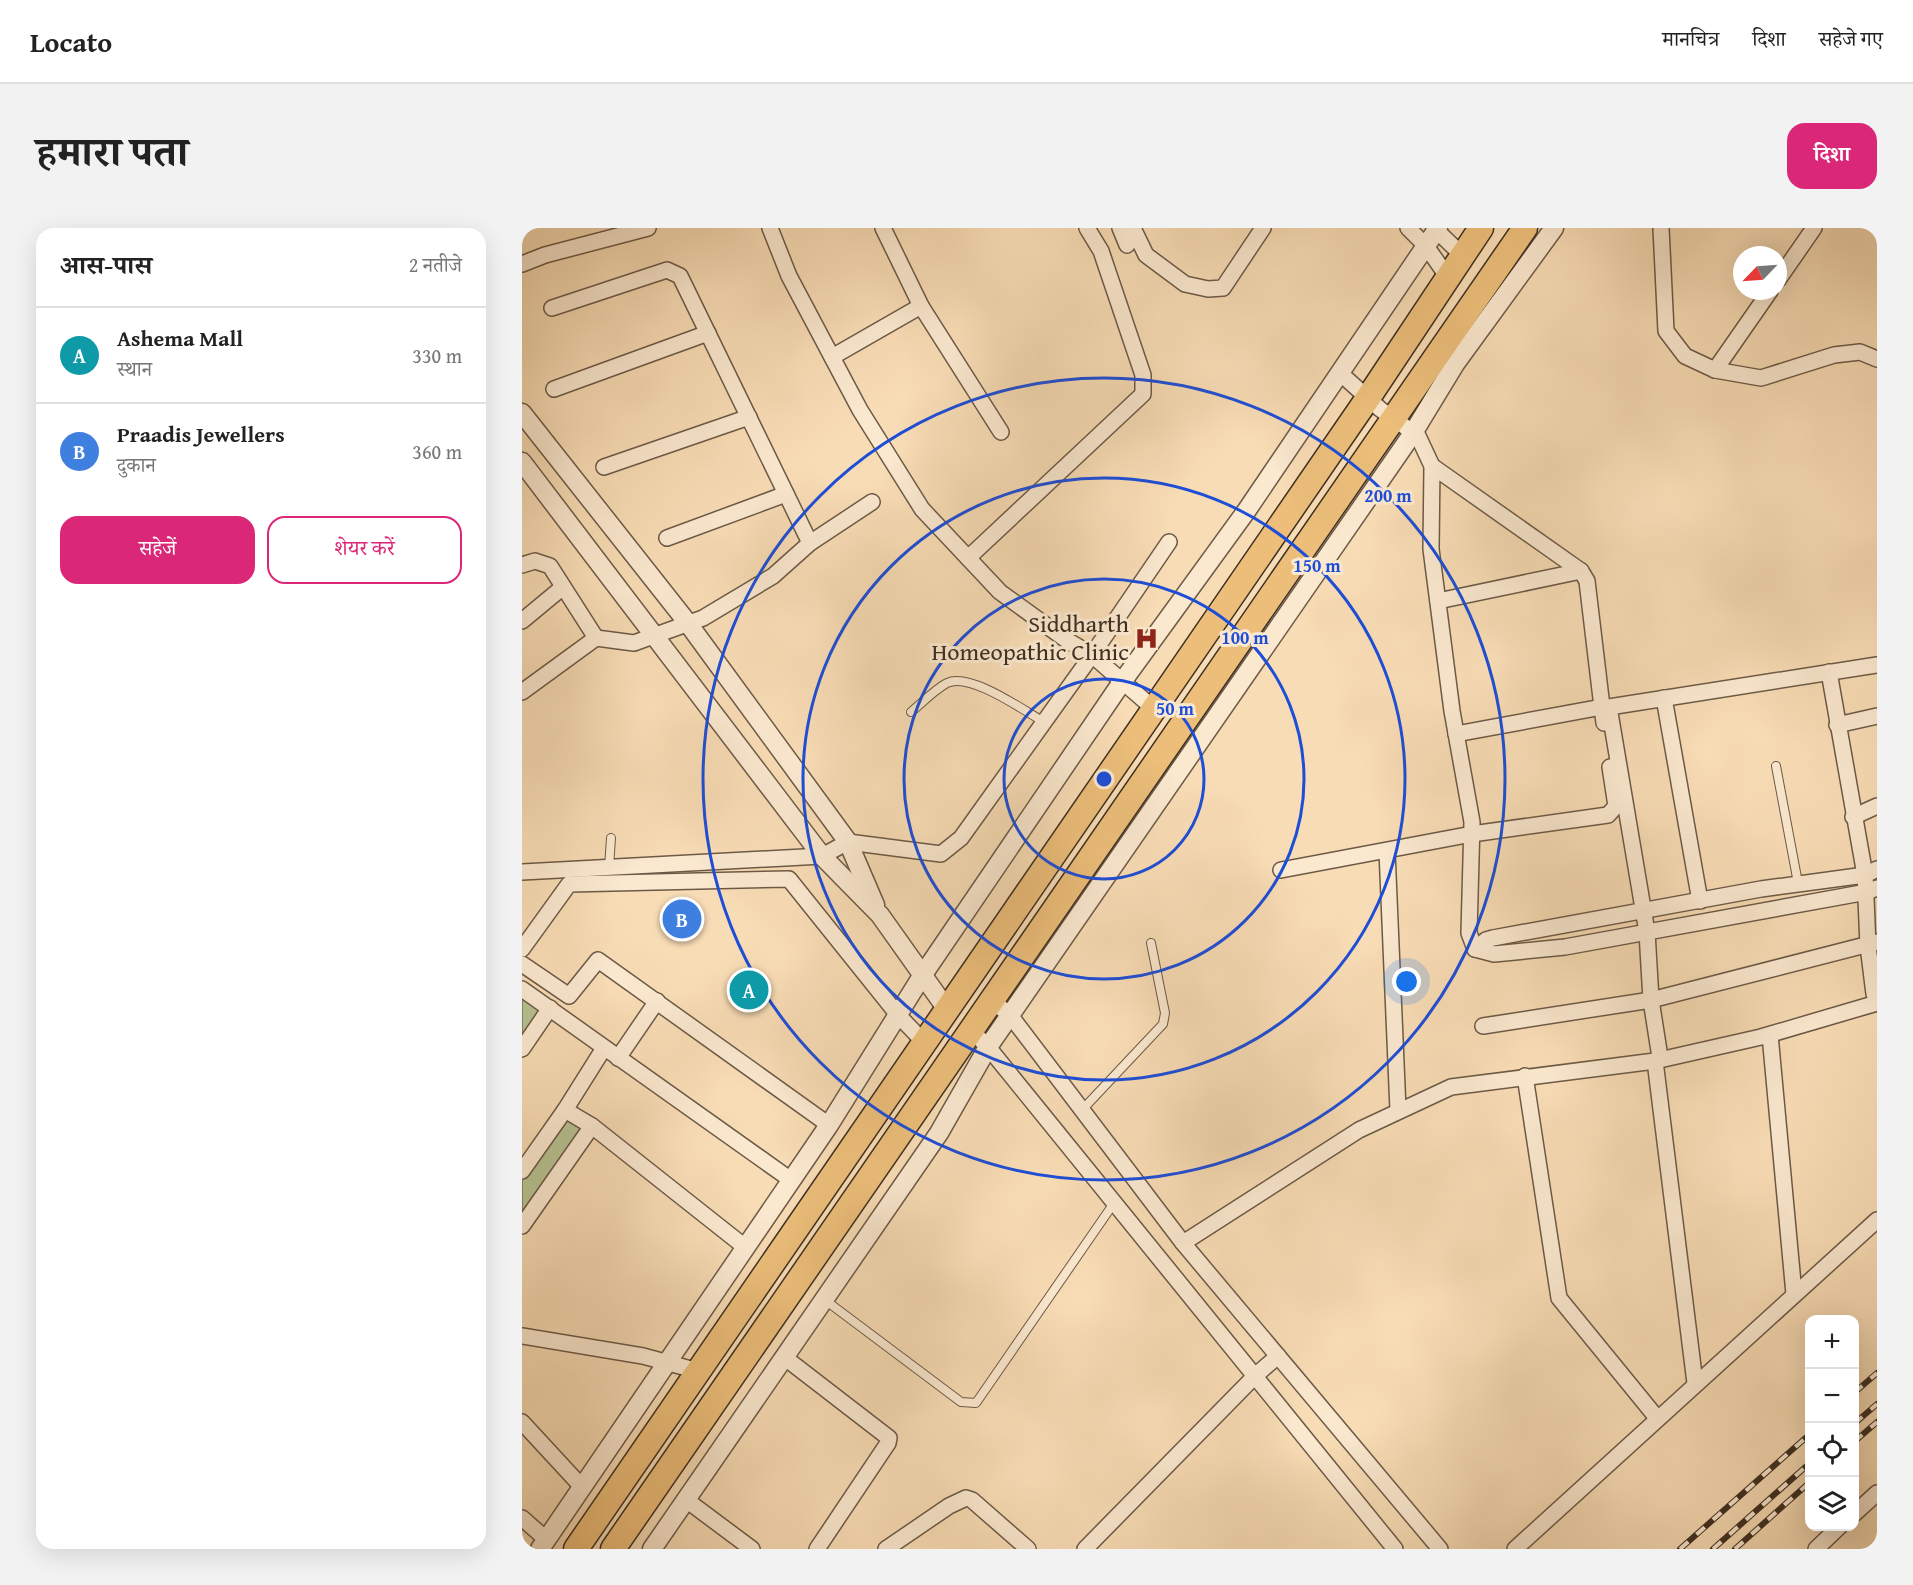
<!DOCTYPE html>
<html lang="hi">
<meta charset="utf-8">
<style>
:root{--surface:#fff;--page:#f2f2f2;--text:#222;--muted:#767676;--line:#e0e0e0;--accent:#db2777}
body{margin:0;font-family:"Gentium Book Plus","Noto Serif Devanagari",serif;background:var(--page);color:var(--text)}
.controls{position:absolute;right:18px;bottom:18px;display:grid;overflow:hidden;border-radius:12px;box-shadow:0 6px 24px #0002}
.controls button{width:54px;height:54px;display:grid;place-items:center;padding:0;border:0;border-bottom:2px solid var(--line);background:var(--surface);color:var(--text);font:30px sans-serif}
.compass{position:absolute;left:1211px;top:18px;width:54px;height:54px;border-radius:50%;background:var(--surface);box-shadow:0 6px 24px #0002;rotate:245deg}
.you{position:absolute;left:885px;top:754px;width:21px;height:21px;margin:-15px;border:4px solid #fff;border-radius:50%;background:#1a73e8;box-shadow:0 0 0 9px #1a73e833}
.badge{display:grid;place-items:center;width:39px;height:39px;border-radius:50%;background:var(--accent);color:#fff;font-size:20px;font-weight:700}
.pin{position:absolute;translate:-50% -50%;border:3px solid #fff;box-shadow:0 2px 6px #0006}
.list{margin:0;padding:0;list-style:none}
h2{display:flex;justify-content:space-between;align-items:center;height:78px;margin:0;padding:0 24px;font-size:26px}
h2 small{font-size:20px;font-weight:400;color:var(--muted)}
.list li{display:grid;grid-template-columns:39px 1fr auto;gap:18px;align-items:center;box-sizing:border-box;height:96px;padding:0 24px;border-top:2px solid var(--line)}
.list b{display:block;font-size:22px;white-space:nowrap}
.list p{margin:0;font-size:20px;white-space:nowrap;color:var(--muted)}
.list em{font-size:20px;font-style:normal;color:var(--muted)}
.actions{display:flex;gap:12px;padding:18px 24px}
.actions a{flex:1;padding:14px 0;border:2px solid var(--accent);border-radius:18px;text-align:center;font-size:21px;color:var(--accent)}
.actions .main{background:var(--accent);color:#fff}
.icon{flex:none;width:33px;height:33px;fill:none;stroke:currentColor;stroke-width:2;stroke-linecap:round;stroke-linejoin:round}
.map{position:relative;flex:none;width:1355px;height:1321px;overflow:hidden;border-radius:18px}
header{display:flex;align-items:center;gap:36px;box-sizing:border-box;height:84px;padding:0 30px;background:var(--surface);border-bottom:2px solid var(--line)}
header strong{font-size:28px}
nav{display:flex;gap:33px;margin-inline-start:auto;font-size:21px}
.intro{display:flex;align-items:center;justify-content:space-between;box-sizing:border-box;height:144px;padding:0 36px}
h1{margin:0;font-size:42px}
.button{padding:15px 27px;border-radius:18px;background:var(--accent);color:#fff;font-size:21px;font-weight:700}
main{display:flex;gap:36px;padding:0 36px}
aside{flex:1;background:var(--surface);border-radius:18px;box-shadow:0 6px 24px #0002}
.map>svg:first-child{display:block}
.green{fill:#b7c292;stroke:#7a785a;stroke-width:1.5}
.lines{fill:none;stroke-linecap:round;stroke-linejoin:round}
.service-casing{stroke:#6c5a47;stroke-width:10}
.minor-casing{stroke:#6c5a47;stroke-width:18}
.tertiary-casing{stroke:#6c5a47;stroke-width:21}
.primary-casing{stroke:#3e2f22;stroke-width:27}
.service{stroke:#fae8cf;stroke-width:8}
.minor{stroke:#fae8cf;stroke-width:15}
.tertiary{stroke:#fae8cf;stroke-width:18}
.primary{stroke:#ecbe7a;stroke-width:24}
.rail-casing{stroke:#3e2f22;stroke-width:6}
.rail{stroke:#fae8cf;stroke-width:4;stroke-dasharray:11;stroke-linecap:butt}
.ring{fill:none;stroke:#1d4ed8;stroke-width:3}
.labels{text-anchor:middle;stroke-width:6;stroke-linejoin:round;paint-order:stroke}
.poi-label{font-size:24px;fill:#3e2f22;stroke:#fae8cf;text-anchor:end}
.centre{fill:#1d4ed8;stroke:#fae8cf;stroke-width:3}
.ring-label{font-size:18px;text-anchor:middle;font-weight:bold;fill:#1d4ed8;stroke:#fae8cf;stroke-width:6;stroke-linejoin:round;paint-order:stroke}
</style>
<header>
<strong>Locato</strong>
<nav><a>मानचित्र</a><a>दिशा</a><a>सहेजे गए</a></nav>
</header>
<div class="intro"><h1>हमारा पता</h1><a class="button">दिशा</a></div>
<main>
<aside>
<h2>आस-पास<small>2 नतीजे</small></h2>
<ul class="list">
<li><span class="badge" style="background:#0f9aa8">A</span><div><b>Ashema Mall</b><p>स्थान</p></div><em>330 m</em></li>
<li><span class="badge" style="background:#3f7fe0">B</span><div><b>Praadis Jewellers</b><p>दुकान</p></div><em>360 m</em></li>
</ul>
<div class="actions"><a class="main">सहेजें</a><a>शेयर करें</a></div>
</aside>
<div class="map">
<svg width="1355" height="1321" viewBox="0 0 1355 1321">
<rect width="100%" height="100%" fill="#f8dcb5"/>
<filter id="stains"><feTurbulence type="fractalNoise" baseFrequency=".00333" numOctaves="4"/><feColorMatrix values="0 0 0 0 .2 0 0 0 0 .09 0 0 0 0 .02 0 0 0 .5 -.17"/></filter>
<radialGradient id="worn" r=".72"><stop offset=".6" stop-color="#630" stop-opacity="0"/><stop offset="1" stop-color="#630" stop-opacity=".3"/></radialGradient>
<g class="green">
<polygon points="0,769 19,781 0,811"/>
<polygon points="43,891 60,900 0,987 0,952"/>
</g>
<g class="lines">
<defs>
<g id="service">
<path d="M389,484c11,-9 23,-22 36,-29 23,-11 76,27 97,39"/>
<polyline points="1254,538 1276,655"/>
<polyline points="87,639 89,610"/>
<polyline points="560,882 641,796 643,785 629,715"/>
<polyline points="303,1072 439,1174 454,1175 592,975"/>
</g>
<g id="minor">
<polyline points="248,0 267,48 338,182 400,281 478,364 543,411 570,427 631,480"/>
<polyline points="361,0 399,78"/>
<polyline points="598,0 605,17"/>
<polyline points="611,0 624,27 663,56 686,61 701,60 741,0"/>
<polyline points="886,0 904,18 925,48"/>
<polyline points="912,0 940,27"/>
<polyline points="1139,0 1144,103 1163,128 1193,142 1239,150 1312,127 1338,124 1355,131"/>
<polyline points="0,36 23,27 126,0"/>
<polyline points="1256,52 1292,0"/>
<polyline points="30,80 145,42 158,48 288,315"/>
<polyline points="310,129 399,78 479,204"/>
<polyline points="1193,142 1248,63"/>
<polyline points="818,145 858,181 896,208 910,238 909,321 930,483 950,594 947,705 953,721 972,726 1043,719 1345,664 1355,660"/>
<polyline points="32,161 186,105"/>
<polyline points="910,238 1059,343"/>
<polyline points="82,239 227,189"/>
<polyline points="145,310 264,266"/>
<polyline points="446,330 621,166 621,147 579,23 565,0"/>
<polyline points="0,337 13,333 28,338 74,410"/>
<polyline points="916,373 1059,343 1065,353 1080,479"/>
<polyline points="0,393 41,359"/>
<polyline points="1307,444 1343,647 1346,718 1352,766"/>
<polyline points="0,464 74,410 112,415 181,390 251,348 288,315 350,274"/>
<polyline points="1142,470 1178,673"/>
<polyline points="1315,497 1355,488"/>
<polyline points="934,506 1080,479 1082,495"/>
<polyline points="1331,589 1355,578"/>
<polyline points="865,623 876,882"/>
<polyline points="759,642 950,606 1086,587 1094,578 1088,539"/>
<polyline points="0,644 300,628 326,614 419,626 439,610 570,427 647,314"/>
<polyline points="0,721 47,656 267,651 376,787 401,813"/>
<polyline points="953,721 964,712 971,710 1239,661 1343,647 1355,641"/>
<polyline points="0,736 47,768 76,732 307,897"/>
<polyline points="0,761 269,952"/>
<polyline points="469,772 488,787 661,1015 918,1321"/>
<polyline points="961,798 1129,772 1355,714"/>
<polyline points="449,802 466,819 873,1321"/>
<polyline points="1248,807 1272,1066"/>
<polyline points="0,821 28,780"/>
<polyline points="1137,823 1129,772 1125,704 1087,479 1355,437"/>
<polyline points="96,830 135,773"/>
<polyline points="1133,833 1173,1155"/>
<polyline points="1003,848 1037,1070 1135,1190"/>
<polyline points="43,882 70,898 223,1019"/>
<polyline points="0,943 43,882 82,820"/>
<polyline points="0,998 70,898"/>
<polyline points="661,1015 837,902 929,859 1133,833 1239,809 1355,775"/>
<polyline points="0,1108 121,1128 176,1143"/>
<polyline points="262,1129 367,1210 366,1215 295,1321"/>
<polyline points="0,1194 60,1259"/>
<polyline points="163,1271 230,1321"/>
<polyline points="1332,1286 1355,1265"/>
<polyline points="0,1290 25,1312"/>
<polyline points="364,1321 427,1278 444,1270 450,1272 506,1321"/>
<polyline points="563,1321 734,1147 756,1128"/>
<polyline points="993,1321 1355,992"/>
<polyline points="1294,1321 1318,1298"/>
</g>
<g id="tertiary">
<polyline points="0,185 165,394 326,614 353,677"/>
<polyline points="0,234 300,628 358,687 424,780"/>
<polyline points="18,1321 307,897 400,748 600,454 725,282 916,0"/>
<polyline points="130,1321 417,905 466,819 891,205 933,136 1032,0"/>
</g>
<g id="primary">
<polyline points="54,1321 846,170 959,0"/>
<polyline points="91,1321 1003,0"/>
</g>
</defs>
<use href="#service" class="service-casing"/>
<use href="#minor" class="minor-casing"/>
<use href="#tertiary" class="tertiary-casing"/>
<use href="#primary" class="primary-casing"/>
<use href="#service" class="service"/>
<use href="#minor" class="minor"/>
<use href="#tertiary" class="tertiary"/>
<use href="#primary" class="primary"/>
<defs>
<g id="rail">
<polyline points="1332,1165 1355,1145"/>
<polyline points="1332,1196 1355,1176"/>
<polyline points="1332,1214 1355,1194"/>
<polyline points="1158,1321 1288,1206"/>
<polyline points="1191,1321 1288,1235"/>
<polyline points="1213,1321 1288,1254"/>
</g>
</defs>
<use href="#rail" class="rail-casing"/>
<use href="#rail" class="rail"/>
</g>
<g class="ring">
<circle cx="582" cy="551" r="100"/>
<circle cx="582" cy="551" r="200"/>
<circle cx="582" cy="551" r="301"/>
<circle cx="582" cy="551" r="401"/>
</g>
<defs>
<symbol id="hospital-bare" viewBox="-9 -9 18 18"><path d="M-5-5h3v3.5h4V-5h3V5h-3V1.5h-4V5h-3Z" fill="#8f2418" stroke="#fae8cf" stroke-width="2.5" paint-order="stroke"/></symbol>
</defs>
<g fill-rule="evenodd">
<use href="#hospital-bare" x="608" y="394" width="33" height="33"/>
</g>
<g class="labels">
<g class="poi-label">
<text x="607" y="404">Siddharth<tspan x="607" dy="28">Homeopathic Clinic</tspan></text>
</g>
</g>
<circle cx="582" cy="551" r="9" class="centre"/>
<g class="ring-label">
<text x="866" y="274">200 m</text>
<text x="795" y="344">150 m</text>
<text x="723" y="416">100 m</text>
<text x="653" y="487">50 m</text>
</g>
<rect width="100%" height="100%" filter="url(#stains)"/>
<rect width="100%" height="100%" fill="url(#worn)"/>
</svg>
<div class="controls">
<button>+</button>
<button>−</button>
<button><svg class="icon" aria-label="locate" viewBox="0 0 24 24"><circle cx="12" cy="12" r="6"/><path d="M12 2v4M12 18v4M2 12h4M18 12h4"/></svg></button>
<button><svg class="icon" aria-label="layers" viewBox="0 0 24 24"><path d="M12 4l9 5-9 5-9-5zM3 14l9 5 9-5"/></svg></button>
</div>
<svg class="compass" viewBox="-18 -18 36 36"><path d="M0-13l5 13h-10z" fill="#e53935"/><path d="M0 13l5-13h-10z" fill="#767676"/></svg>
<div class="you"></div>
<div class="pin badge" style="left:227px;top:762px;background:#0f9aa8">A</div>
<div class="pin badge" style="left:160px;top:691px;background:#3f7fe0">B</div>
</div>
</main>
